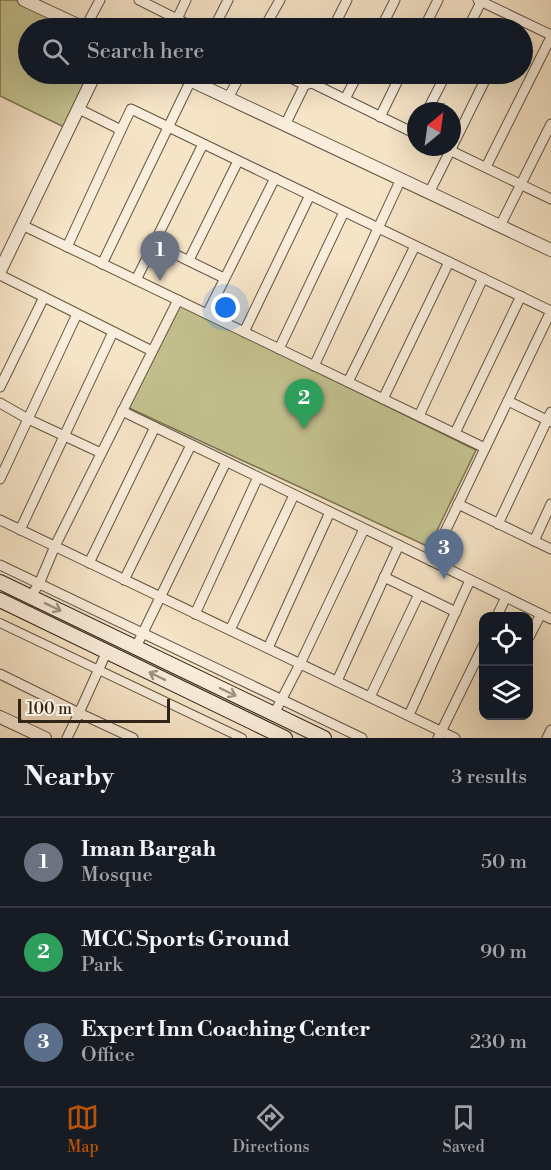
<!DOCTYPE html>
<style>
:root{--surface:#171b24;--page:#242831;--text:#f1f3f6;--muted:#9ea1a6;--line:#363941;--accent:#b45309}
body{margin:0;font-family:"Libre Bodoni",serif;background:var(--page);color:var(--text)}
.controls{position:absolute;right:18px;bottom:18px;display:grid;overflow:hidden;border-radius:12px;box-shadow:0 6px 24px #0002}
.controls button{width:54px;height:54px;display:grid;place-items:center;padding:0;border:0;border-bottom:2px solid var(--line);background:var(--surface);color:var(--text);font:30px sans-serif}
.compass{position:absolute;left:407px;top:102px;width:54px;height:54px;border-radius:50%;background:var(--surface);box-shadow:0 6px 24px #0002;rotate:29deg}
.scale{position:absolute;left:18px;bottom:15px;width:152px;box-sizing:border-box;padding-left:6px;border:3px solid #302416;border-top:0;font-size:16px;line-height:21px;white-space:nowrap;color:#302416;-webkit-text-stroke:4px #f9eddb;paint-order:stroke}
.you{position:absolute;left:226px;top:308px;width:21px;height:21px;margin:-15px;border:4px solid #fff;border-radius:50%;background:#1a73e8;box-shadow:0 0 0 9px #1a73e833}
.badge{display:grid;place-items:center;width:39px;height:39px;border-radius:50%;background:var(--accent);color:#fff;font-size:20px;font-weight:700}
.pin{position:absolute;translate:-50% -50px;filter:drop-shadow(0 2px 3px #0008)}
.pin::after{content:'';position:absolute;top:32px;width:21px;height:18px;background:inherit;clip-path:polygon(0 0,100% 0,50% 100%)}
.list{margin:0;padding:0;list-style:none}
h2{display:flex;justify-content:space-between;align-items:center;height:78px;margin:0;padding:0 24px;font-size:26px}
h2 small{font-size:20px;font-weight:400;color:var(--muted)}
.list li{display:grid;grid-template-columns:39px 1fr auto;gap:18px;align-items:center;box-sizing:border-box;height:90px;padding:0 24px;border-top:2px solid var(--line)}
.list b{display:block;font-size:22px;white-space:nowrap}
.list p{margin:0;font-size:20px;white-space:nowrap;color:var(--muted)}
.list em{font-size:20px;font-style:normal;color:var(--muted)}
.icon{flex:none;width:33px;height:33px;fill:none;stroke:currentColor;stroke-width:2;stroke-linecap:round;stroke-linejoin:round}
.map{position:relative;flex:none;width:551px;height:738px;overflow:hidden}
.search{position:absolute;background:var(--surface);box-shadow:0 6px 24px #0002;left:18px;right:18px;top:18px;height:66px;display:flex;align-items:center;gap:15px;box-sizing:border-box;padding:0 21px;border-radius:33px;color:var(--muted);font-size:22px}
.sheet{height:348px;background:var(--surface)}
nav{display:flex;justify-content:space-around;align-items:center;box-sizing:border-box;height:84px;border-top:2px solid var(--line);background:var(--surface);font-size:16px;color:var(--muted)}
nav a{display:grid;justify-items:center;gap:3px}
nav .on{color:var(--accent)}
.map>svg:first-child{display:block}
.green{fill:#c4c290;stroke:#7a7353;stroke-width:1.5}
.lines{fill:none;stroke-linecap:round;stroke-linejoin:round}
.pedestrian-casing{stroke:#625442;stroke-width:10}
.minor-casing{stroke:#625442;stroke-width:11}
.tertiary-casing{stroke:#625442;stroke-width:14}
.secondary-casing{stroke:#302416;stroke-width:16}
.pedestrian{stroke:#f9eddb;stroke-width:8}
.minor{stroke:#f9eddb;stroke-width:9}
.tertiary{stroke:#f9eddb;stroke-width:12}
.secondary{stroke:#f9eddb;stroke-width:14}
.oneway{stroke:#9f9382}
</style>
<div class="map">
<svg width="551" height="738" viewBox="0 0 551 738">
<rect width="100%" height="100%" fill="#f6e4c7"/>
<filter id="stains"><feTurbulence type="fractalNoise" baseFrequency=".00333" numOctaves="4"/><feColorMatrix values="0 0 0 0 .2 0 0 0 0 .09 0 0 0 0 .02 0 0 0 .5 -.17"/></filter>
<radialGradient id="worn" r=".72"><stop offset=".6" stop-color="#630" stop-opacity="0"/><stop offset="1" stop-color="#630" stop-opacity=".3"/></radialGradient>
<g class="green">
<polygon points="0,0 21,0 80,28 28,28 28,74 95,74 68,129 0,96"/>
<polygon points="179,304 476,450 429,547 129,408"/>
</g>
<g class="lines">
<defs>
<polyline id="pedestrian" points="0,623 242,738"/>
<g id="minor">
<polyline points="139,0 195,28"/>
<polyline points="478,0 551,35"/>
<polyline points="177,19 186,0"/>
<polyline points="85,28 100,0"/>
<polyline points="214,28 228,0"/>
<polyline points="264,28 280,0"/>
<polyline points="333,28 347,0"/>
<polyline points="381,28 395,0"/>
<polyline points="424,28 438,0"/>
<polyline points="468,28 481,2"/>
<polyline points="283,74 305,85 312,83 416,134"/>
<polyline points="228,98 241,74"/>
<polyline points="345,99 358,74"/>
<polyline points="79,109 121,130 131,109 551,311"/>
<polyline points="427,111 446,74"/>
<polyline points="380,117 401,74"/>
<polyline points="285,125 310,74"/>
<polyline points="443,147 551,199"/>
<polyline points="452,147 488,74"/>
<polyline points="486,167 551,37"/>
<polyline points="429,193 452,147"/>
<polyline points="22,225 485,448"/>
<polyline points="500,226 551,124"/>
<polyline points="154,244 224,278"/>
<polyline points="67,247 121,130"/>
<polyline points="189,260 238,161"/>
<polyline points="102,264 191,80"/>
<polyline points="0,275 152,351"/>
<polyline points="136,280 203,144"/>
<polyline points="207,314 275,178"/>
<polyline points="244,332 310,195"/>
<polyline points="279,349 344,212"/>
<polyline points="314,366 401,179"/>
<polyline points="348,382 415,246"/>
<polyline points="0,387 44,297"/>
<polyline points="383,399 449,262"/>
<polyline points="508,401 551,422"/>
<polyline points="0,403 28,419 101,453"/>
<polyline points="122,411 551,619"/>
<polyline points="419,416 483,278"/>
<polyline points="455,433 521,296"/>
<polyline points="0,479 77,314"/>
<polyline points="458,504 551,549"/>
<polyline points="0,520 455,738"/>
<polyline points="498,524 551,412"/>
<polyline points="20,530 113,332"/>
<polyline points="534,541 551,504"/>
<polyline points="431,561 551,311"/>
<polyline points="89,563 155,427"/>
<polyline points="0,565 362,738"/>
<polyline points="384,577 456,612"/>
<polyline points="124,580 191,445"/>
<polyline points="31,596 39,584 55,546 178,300"/>
<polyline points="195,614 258,477"/>
<polyline points="497,616 506,597"/>
<polyline points="230,630 294,495"/>
<polyline points="528,639 541,614"/>
<polyline points="136,647 226,462"/>
<polyline points="268,648 330,512"/>
<polyline points="107,651 79,713 133,738"/>
<polyline points="0,674 79,713 67,738"/>
<polyline points="337,681 399,545"/>
<polyline points="370,697 419,594"/>
<polyline points="274,714 300,664 364,529"/>
<polyline points="409,715 470,580"/>
<polyline points="438,738 484,644"/>
<polyline points="547,738 551,730"/>
</g>
<g id="tertiary">
<polyline points="24,0 84,28"/>
<polyline points="177,74 551,250"/>
<polyline points="0,271 95,74"/>
<polyline points="0,717 45,738"/>
</g>
<g id="secondary">
<polyline points="0,582 324,738"/>
<polyline points="0,600 285,738"/>
</g>
</defs>
<use href="#pedestrian" class="pedestrian-casing"/>
<use href="#minor" class="minor-casing"/>
<use href="#tertiary" class="tertiary-casing"/>
<use href="#secondary" class="secondary-casing"/>
<use href="#pedestrian" class="pedestrian"/>
<use href="#minor" class="minor"/>
<use href="#tertiary" class="tertiary"/>
<use href="#secondary" class="secondary"/>
</g>
<defs><path id="oneway-shaft" d="M-6 0H5M1.5-3L5.5 0L1.5 3" fill="none" stroke-width="1.6" stroke-linecap="round" stroke-linejoin="round" transform="scale(1.5)"/></defs>
<g class="oneway">
<use href="#oneway-shaft" transform="translate(53 607) rotate(26)"/>
<use href="#oneway-shaft" transform="translate(157 676) rotate(-154)"/>
<use href="#oneway-shaft" transform="translate(228 692) rotate(26)"/>
</g>
<rect width="100%" height="100%" filter="url(#stains)"/>
<rect width="100%" height="100%" fill="url(#worn)"/>
</svg>
<div class="controls">
<button><svg class="icon" aria-label="locate" viewBox="0 0 24 24"><circle cx="12" cy="12" r="6"/><path d="M12 2v4M12 18v4M2 12h4M18 12h4"/></svg></button>
<button><svg class="icon" aria-label="layers" viewBox="0 0 24 24"><path d="M12 4l9 5-9 5-9-5zM3 14l9 5 9-5"/></svg></button>
</div>
<svg class="compass" viewBox="-18 -18 36 36"><path d="M0-13l5 13h-10z" fill="#e53935"/><path d="M0 13l5-13h-10z" fill="#9ea1a6"/></svg>
<div class="scale">100 m</div>
<div class="you"></div>
<div class="pin badge" style="left:160px;top:281px;background:#6b7280">1</div>
<div class="pin badge" style="left:304px;top:429px;background:#2e9e5b">2</div>
<div class="pin badge" style="left:444px;top:579px;background:#5c6f8a">3</div>
<div class="search"><svg class="icon" aria-label="search" viewBox="0 0 24 24"><circle cx="10" cy="10" r="6"/><path d="M15 15l6 6"/></svg>Search here</div>
</div>
<section class="sheet">
<h2>Nearby<small>3 results</small></h2>
<ul class="list">
<li><span class="badge" style="background:#6b7280">1</span><div><b>Iman Bargah</b><p>Mosque</p></div><em>50 m</em></li>
<li><span class="badge" style="background:#2e9e5b">2</span><div><b>MCC Sports Ground</b><p>Park</p></div><em>90 m</em></li>
<li><span class="badge" style="background:#5c6f8a">3</span><div><b>Expert Inn Coaching Center</b><p>Office</p></div><em>230 m</em></li>
</ul>
</section>
<nav>
<a class="on"><svg class="icon" aria-label="map" viewBox="0 0 24 24"><path d="M3 6l6-2 6 2 6-2v14l-6 2-6-2-6 2zM9 4v14M15 6v14"/></svg>Map</a>
<a><svg class="icon" aria-label="directions" viewBox="0 0 24 24"><path d="M12 3l9 9-9 9-9-9zM9 14v-3h6M13 9l2 2-2 2"/></svg>Directions</a>
<a><svg class="icon" aria-label="saved" viewBox="0 0 24 24"><path d="M7 4h10v16l-5-4-5 4z"/></svg>Saved</a>
</nav>
